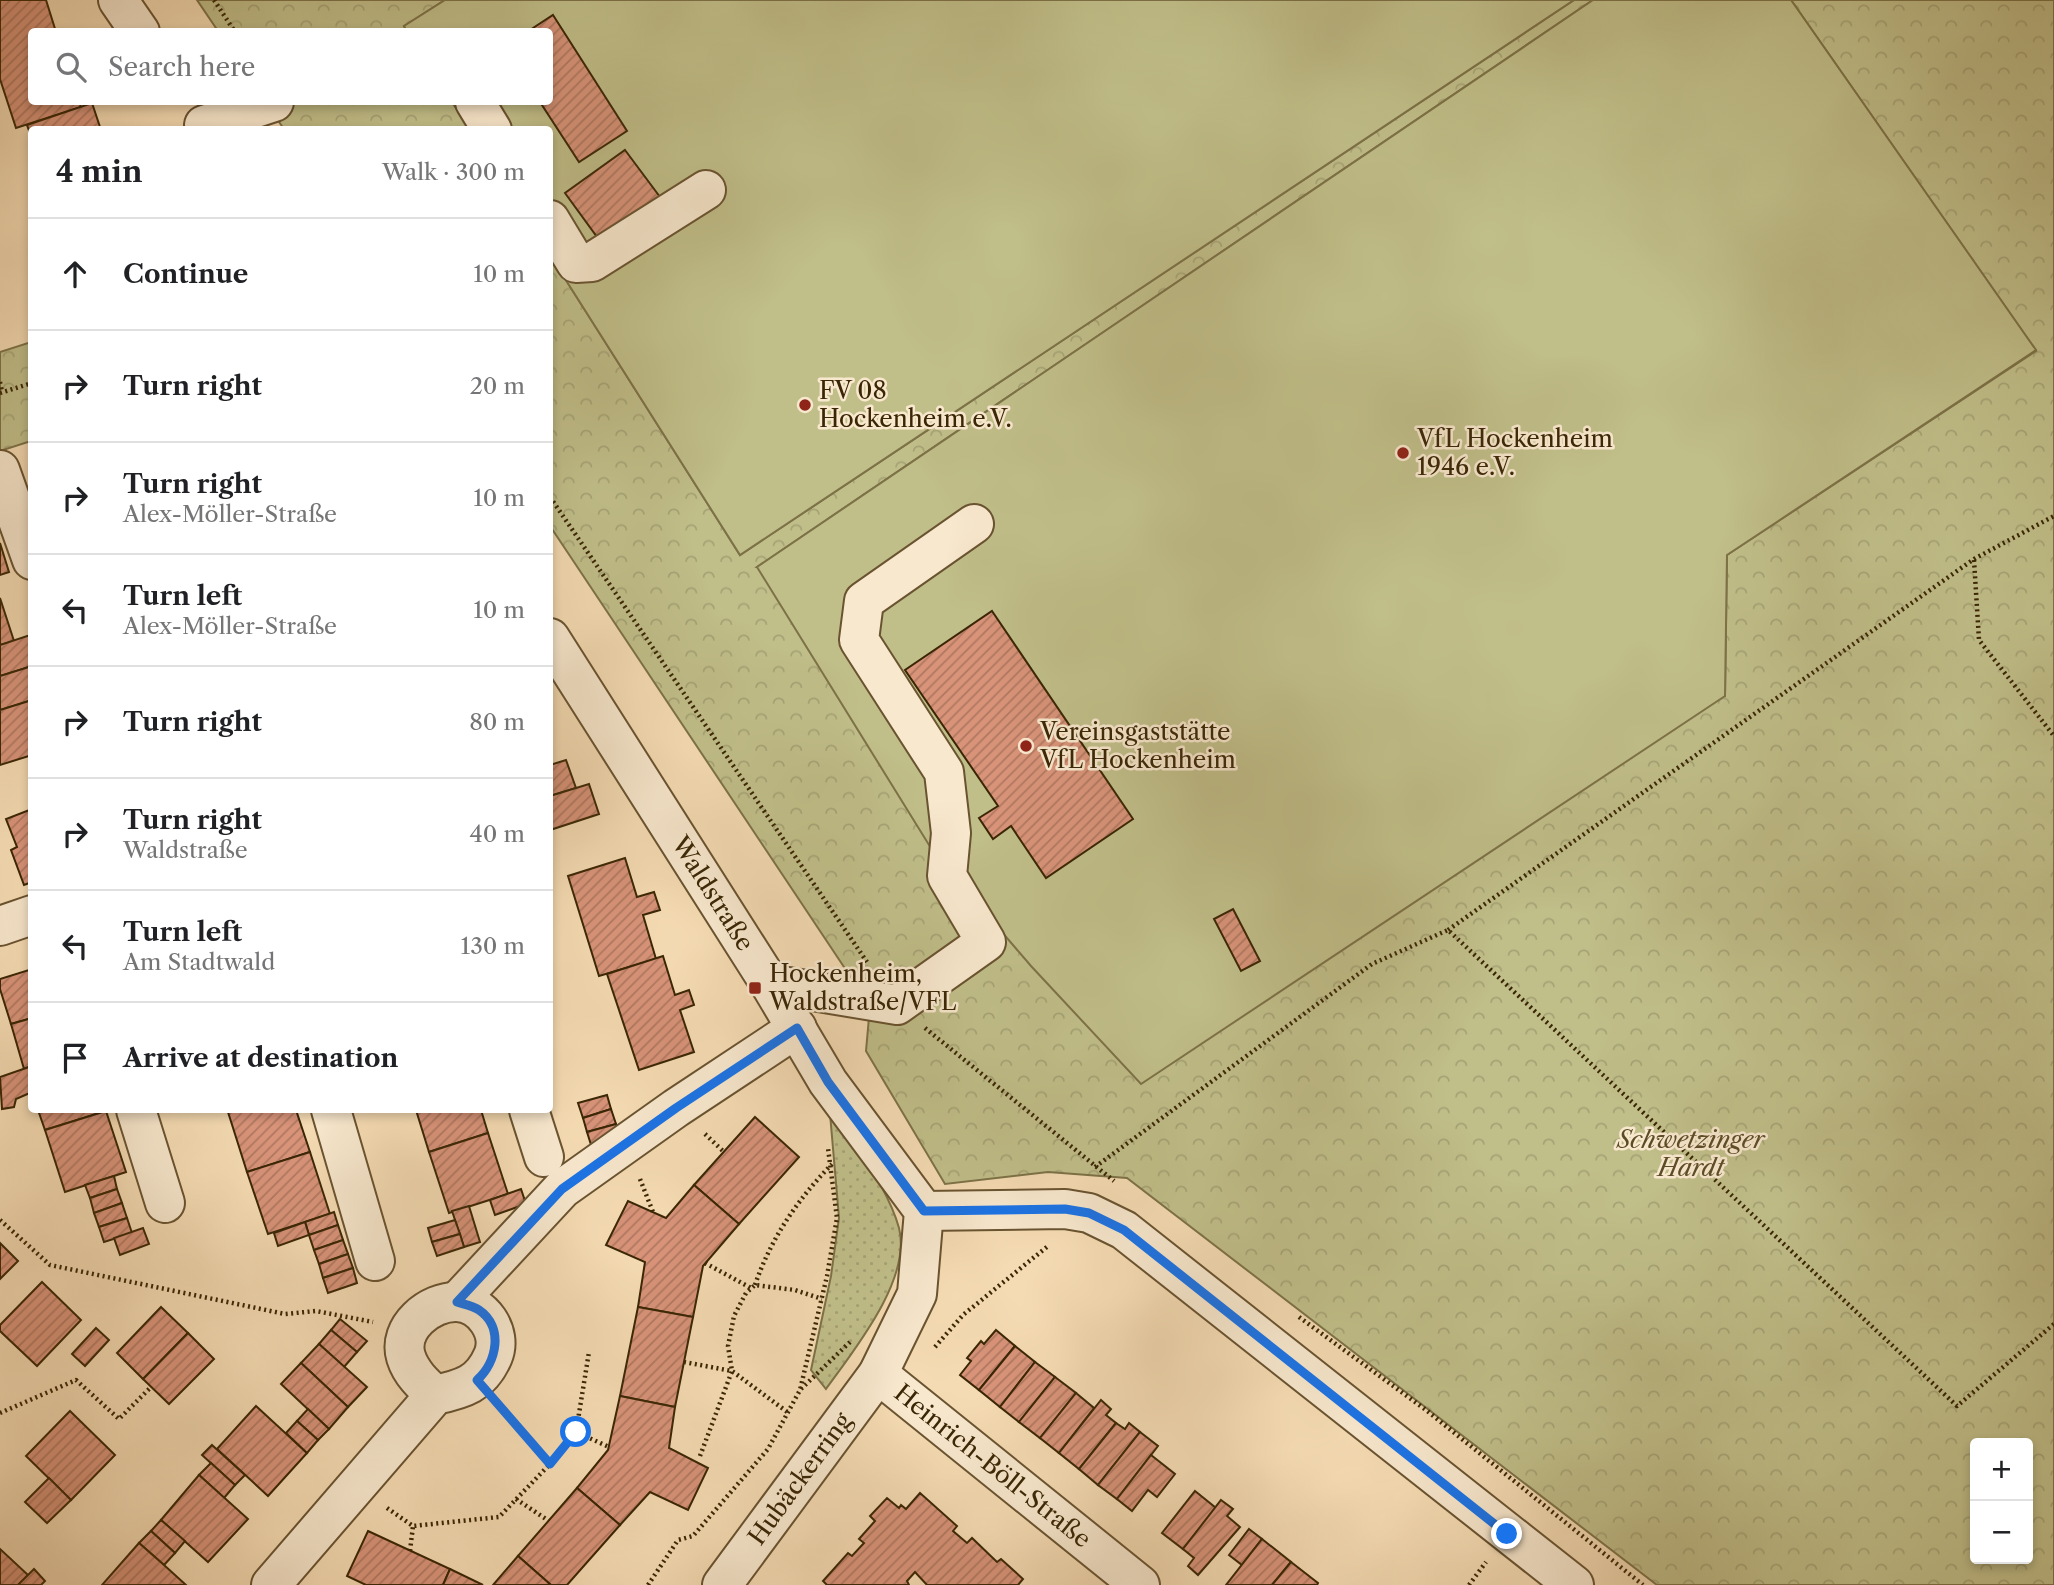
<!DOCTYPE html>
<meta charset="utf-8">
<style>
:root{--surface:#fff;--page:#f2f2f2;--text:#202124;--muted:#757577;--line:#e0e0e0}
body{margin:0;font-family:"Libre Caslon Text",serif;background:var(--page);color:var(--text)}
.controls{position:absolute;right:21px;bottom:21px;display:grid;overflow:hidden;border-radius:7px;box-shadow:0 4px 10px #0003}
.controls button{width:63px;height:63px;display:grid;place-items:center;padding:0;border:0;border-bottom:2px solid var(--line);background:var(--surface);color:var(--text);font:35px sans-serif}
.stop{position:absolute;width:21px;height:21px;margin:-16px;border:5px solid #1a73e8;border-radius:50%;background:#fff}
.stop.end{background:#1a73e8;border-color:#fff;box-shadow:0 2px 7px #0008}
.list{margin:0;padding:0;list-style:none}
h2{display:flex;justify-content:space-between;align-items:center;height:91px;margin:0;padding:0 28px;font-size:30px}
h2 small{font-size:23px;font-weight:400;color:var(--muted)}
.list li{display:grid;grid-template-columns:46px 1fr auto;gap:21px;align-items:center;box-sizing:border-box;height:112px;padding:0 28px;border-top:2px solid var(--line)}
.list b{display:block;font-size:26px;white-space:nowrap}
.list p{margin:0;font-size:23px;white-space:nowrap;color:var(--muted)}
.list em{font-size:23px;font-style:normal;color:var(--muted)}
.icon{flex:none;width:38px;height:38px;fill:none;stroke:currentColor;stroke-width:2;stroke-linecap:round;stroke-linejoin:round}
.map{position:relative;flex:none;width:2054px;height:1585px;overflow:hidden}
.search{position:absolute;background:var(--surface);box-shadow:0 4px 10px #0003;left:28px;top:28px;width:525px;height:77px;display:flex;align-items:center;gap:18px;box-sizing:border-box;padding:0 24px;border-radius:7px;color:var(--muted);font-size:26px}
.panel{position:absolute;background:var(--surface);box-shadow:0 4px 10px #0003;left:28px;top:126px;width:525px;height:987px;border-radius:7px}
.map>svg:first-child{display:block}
.grass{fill:url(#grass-dots);stroke:#7d7247;stroke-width:2}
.forest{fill:url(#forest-crowns);stroke:#7d7247;stroke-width:2;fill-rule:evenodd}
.pitch{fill:#c0be89;stroke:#7d7247;stroke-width:2}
.building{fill:url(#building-hatch);stroke:#3a2605;stroke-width:2}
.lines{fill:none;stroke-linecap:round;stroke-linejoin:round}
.minor-casing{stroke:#695330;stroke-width:42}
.path{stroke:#3a2605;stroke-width:4.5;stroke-dasharray:2 3.5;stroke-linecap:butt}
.minor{stroke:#f8e8ce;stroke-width:38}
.route{stroke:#1a73e8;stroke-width:9}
.poi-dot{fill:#8f2418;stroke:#f8e8ce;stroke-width:2.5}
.labels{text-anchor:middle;stroke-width:5;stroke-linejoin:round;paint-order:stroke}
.poi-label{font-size:24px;fill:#3a2605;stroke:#f8e8ce;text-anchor:start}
.street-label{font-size:24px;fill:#3a2605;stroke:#f8e8ce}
.park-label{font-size:24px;font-style:italic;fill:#5c4c26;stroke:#f8e8ce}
</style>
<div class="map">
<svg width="2054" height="1585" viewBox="0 0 2054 1585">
<defs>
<pattern id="grass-dots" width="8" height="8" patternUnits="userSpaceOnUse" patternTransform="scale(1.75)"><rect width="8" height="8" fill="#c0be89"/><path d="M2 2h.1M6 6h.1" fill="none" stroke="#a6a375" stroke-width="1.8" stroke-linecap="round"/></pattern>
<pattern id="forest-crowns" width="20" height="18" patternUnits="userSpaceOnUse" patternTransform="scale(1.75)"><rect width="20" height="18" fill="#c0be89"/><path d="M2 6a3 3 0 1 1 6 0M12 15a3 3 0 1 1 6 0" fill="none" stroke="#a6a375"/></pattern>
<pattern id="building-hatch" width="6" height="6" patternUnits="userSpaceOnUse" patternTransform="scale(1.75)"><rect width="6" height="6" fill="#d89379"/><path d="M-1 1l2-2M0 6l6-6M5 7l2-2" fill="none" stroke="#b07861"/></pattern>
</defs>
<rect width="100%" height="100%" fill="#f5dbb3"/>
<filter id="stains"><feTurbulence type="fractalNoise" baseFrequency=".00286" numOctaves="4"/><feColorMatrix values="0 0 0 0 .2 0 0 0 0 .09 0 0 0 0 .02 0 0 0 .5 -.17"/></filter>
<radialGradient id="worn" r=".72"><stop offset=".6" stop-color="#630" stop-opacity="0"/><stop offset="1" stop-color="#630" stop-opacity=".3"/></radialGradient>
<path class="grass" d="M829,1102c22,38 59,85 70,126 13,51 -45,122 -73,161l-15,-19 20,-94 8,-58z"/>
<g class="forest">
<polygon points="197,0 445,0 404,26 407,32 218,31"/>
<path d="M1574,0h19l-836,567 968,129 2,-141 309,-204 -245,-351h263v1585h-397l-530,-407 -79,-6 -103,12 -79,-133 4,-45 -320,-480v-271l190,300zM1975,1443h53v116h-53z"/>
<polygon points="265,102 452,102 470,129 284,129"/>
<polygon points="31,342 31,441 0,451 0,352"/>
</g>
<g class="pitch">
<polygon points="445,0 1574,0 740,555 550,255 550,130 470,129 452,102 550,102 550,32 407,32 404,26"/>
<polygon points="1593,0 1791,0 2036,350 1727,555 1725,696 1141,1084 1031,966 934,853 757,567"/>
</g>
<g class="building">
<polygon points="0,0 46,0 56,32 32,32 32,102 79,102 81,107 16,128 0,79"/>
<polygon points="553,15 627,131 579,162 540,102 550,102 550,32 527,32"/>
<polygon points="92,103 101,130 32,130 32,139 27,125"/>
<polygon points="625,150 660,197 600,241 565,193"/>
<polygon points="0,543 9,572 0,575"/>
<polygon points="0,598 14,641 0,645"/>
<polygon points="992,611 1133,819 1046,878 1011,826 993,839 979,818 998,806 905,670"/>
<polygon points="30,635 32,666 0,676 0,645"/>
<polygon points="32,666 32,700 0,710 0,676"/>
<polygon points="32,700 32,755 0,765 0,710"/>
<polygon points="566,760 576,788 550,796 550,765"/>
<polygon points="589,784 599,814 550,830 550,796"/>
<polygon points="32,809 32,882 24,885 11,850 17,847 6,819"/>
<polygon points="625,858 637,897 654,892 660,910 643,915 656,959 599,976 568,876"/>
<polygon points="1233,909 1260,961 1241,971 1214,919"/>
<polygon points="663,956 675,995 689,990 694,1005 680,1010 694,1052 639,1070 607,974"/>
<polygon points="32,969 32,1018 11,1024 0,989 0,979"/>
<polygon points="32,1018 32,1066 24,1069 11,1024"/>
<polygon points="32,1066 32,1092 16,1099 14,1107 2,1109 0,1077"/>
<polygon points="607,1095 611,1109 583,1118 578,1103"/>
<polygon points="611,1109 616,1124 587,1132 583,1118"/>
<polygon points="38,1110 106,1110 106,1111 45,1130"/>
<polygon points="237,1110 296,1110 310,1152 247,1172 228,1112"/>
<polygon points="416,1110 481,1110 488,1133 429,1152"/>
<polygon points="106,1111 126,1172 65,1192 45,1130"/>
<polygon points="755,1117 799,1157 739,1224 694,1185"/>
<polygon points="616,1124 620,1139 592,1148 587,1132"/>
<polygon points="488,1133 508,1194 449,1213 429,1152"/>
<polygon points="310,1152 330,1214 268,1234 247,1172"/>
<polygon points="114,1176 117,1189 90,1198 85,1185"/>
<polygon points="694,1185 739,1224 703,1266 693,1317 638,1307 645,1262 606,1245 628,1201 666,1218"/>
<polygon points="117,1189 122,1203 94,1213 90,1198"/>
<polygon points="521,1189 526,1204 495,1215 490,1200"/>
<polygon points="122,1203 127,1218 99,1227 94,1213"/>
<polygon points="469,1206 480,1242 464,1247 452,1211"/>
<polygon points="334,1212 338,1225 309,1235 305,1222"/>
<polygon points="127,1218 132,1233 104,1242 99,1227"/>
<polygon points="455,1220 460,1234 432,1242 428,1228"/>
<polygon points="305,1222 309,1235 278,1246 274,1233"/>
<polygon points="338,1225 343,1240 314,1250 309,1235"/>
<polygon points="143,1228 149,1244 120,1255 114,1238"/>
<polygon points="460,1234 464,1247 437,1256 432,1242"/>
<polygon points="343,1240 348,1254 319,1264 314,1250"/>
<polygon points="0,1243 18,1261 0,1279"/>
<polygon points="348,1254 353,1268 323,1278 319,1264"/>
<polygon points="353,1268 357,1283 328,1293 323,1278"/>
<polygon points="42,1282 81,1320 37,1366 0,1331 0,1325"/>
<polygon points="161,1307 188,1333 143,1379 117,1353"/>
<polygon points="638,1307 693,1317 675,1407 620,1396"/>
<polygon points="340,1319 367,1341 357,1352 331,1330"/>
<polygon points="96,1328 109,1340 85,1366 72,1354"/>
<polygon points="331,1330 357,1352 344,1367 319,1344"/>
<polygon points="996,1330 1015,1346 979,1390 960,1375 971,1361 967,1358 981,1341 984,1344"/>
<polygon points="188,1333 214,1359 169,1404 143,1379"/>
<polygon points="319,1344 367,1387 348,1407 301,1363"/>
<polygon points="1015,1346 1035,1362 1000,1407 979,1390"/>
<polygon points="1035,1362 1055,1377 1019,1422 1000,1407"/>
<polygon points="301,1363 348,1407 329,1429 281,1384"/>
<polygon points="1055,1377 1076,1393 1040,1438 1019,1422"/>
<polygon points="1076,1393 1094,1408 1059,1453 1040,1438"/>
<polygon points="620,1396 675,1407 669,1448 708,1468 688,1510 650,1492 620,1525 577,1488 608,1450"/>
<polygon points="1101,1400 1111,1409 1106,1415 1116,1423 1079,1469 1059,1453"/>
<polygon points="256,1406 307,1453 268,1496 217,1449"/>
<polygon points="308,1409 329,1429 318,1440 297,1421"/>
<polygon points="70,1411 115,1455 71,1500 26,1456"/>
<polygon points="297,1421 318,1440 307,1453 286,1433"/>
<polygon points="1116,1423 1125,1429 1129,1423 1140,1432 1098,1485 1079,1469"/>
<polygon points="1140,1432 1158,1446 1117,1499 1098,1485"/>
<polygon points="212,1445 245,1475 235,1485 202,1455"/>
<polygon points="1151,1455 1175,1474 1157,1497 1148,1490 1132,1511 1117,1499"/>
<polygon points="211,1463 235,1485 224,1498 199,1475"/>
<polygon points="199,1475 248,1519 208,1562 161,1520"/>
<polygon points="49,1478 71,1500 47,1523 25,1502"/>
<polygon points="577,1488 620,1525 567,1585 551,1585 518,1556"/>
<polygon points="1195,1491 1216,1508 1183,1549 1162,1533"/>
<polygon points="920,1493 957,1526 953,1531 967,1543 972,1538 997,1562 1001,1559 1023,1579 1018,1585 927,1585 915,1572 907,1581 909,1585 827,1585 823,1581 848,1553 852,1556 864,1543 859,1539 875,1521 870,1516 887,1498 899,1508 901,1505 906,1509"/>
<polygon points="1221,1500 1233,1509 1227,1516 1240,1527 1198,1575 1188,1566 1194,1558 1183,1549"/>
<polygon points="161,1520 185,1541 175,1553 151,1531"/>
<polygon points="1249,1529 1262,1539 1242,1565 1229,1555"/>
<polygon points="151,1531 175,1553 164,1565 139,1543"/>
<polygon points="368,1531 450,1569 443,1585 366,1585 347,1576"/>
<polygon points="1262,1539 1291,1562 1272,1585 1226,1585"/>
<polygon points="139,1543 164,1565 186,1585 102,1585"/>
<polygon points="0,1549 28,1575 18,1585 0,1585"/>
<polygon points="518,1556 551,1585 493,1585"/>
<polygon points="1291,1562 1318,1583 1317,1585 1272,1585"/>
<polygon points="34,1569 45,1581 41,1585 18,1585"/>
<polygon points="450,1569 483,1585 443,1585"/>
</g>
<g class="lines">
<defs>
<g id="minor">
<polyline points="118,0 140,32"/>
<polyline points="475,102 492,130"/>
<polyline points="204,125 274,102"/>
<polyline points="550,220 576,263 592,262 706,190"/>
<polyline points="0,470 32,560"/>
<path id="s1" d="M550,638l220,346 58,98 96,129 -7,83 -39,80 -156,211"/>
<polyline points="0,926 32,915"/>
<polyline points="770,984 897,1005 986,942 947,876 951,833 944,772 859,640 864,601 974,524"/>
<polyline points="136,1110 165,1203"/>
<polyline points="331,1110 375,1261"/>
<polyline points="529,1110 544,1157"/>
<polyline points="924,1211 1065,1209 1089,1213 1124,1230 1574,1585"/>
<polyline points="457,1302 562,1189 676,1108 797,1028"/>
<path id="s2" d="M878,1374l262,211"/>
<path d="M271,1585l164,-190c28,-6 46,-11 58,-39 10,-24 -11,-53 -36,-54 -27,-1 -60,26 -51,55 5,16 17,27 29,38"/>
</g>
</defs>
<use href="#minor" class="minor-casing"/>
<g class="path">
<polyline points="214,0 235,32"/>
<polyline points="0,382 2,392"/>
<polyline points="0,393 32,383"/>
<polyline points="550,497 867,962"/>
<polyline points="1974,560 1979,640 2054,736"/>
<polyline points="1448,930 1974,559 2054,516"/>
<polyline points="925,1028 1114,1181"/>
<polyline points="705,1134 724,1152"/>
<polyline points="1095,1167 1372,964 1448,930 1957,1406 2054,1324"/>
<polyline points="640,1179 653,1212"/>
<polyline points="0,1220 50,1265 285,1314 316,1311 373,1322"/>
<polyline points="705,1263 751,1288"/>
<path d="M755,1285c16,-47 43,-86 77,-121"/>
<polyline points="1299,1317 1426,1410 1643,1585"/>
<polyline points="935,1347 963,1315 1048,1246"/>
<polyline points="684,1362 732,1371 790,1414"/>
<polyline points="801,1389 850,1342"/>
<polyline points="501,1407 550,1464 576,1432 609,1447"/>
<polyline points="0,1413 76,1380 119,1419 151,1387"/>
<polyline points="576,1432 589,1352"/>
<polyline points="700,1456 732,1371 728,1346 734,1316 746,1293 755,1285 795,1290 822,1299"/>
<polyline points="516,1499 549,1521"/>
<polyline points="387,1508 413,1526 499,1517 550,1464"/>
<polyline points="410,1551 413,1526"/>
<polyline points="648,1585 678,1540 693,1536 768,1449 800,1390 827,1276 837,1218 828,1148"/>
<polyline points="1469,1585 1486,1562"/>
</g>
<use href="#minor" class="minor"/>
</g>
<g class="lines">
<path class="route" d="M576,1432l-26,32 -73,-84c20,-18 27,-53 2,-70 -6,-4 -16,-6 -22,-8l105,-113 114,-81 121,-80 31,54 96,129 141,-2 24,4 35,17 383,304"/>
</g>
<g class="poi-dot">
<circle cx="805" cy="405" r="7"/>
<circle cx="1403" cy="453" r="7"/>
<circle cx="1026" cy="746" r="7"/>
<rect x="748" y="981" width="14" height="14" rx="3.5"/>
</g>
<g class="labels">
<g class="poi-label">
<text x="819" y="399">FV 08<tspan x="819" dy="28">Hockenheim e.V.</tspan></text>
<text x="1417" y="447">VfL Hockenheim<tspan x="1417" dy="28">1946 e.V.</tspan></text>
<text x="1040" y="740">Vereinsgaststätte<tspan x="1040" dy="28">VfL Hockenheim</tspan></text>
<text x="769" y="982">Hockenheim,<tspan x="769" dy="28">Waldstraße/VFL</tspan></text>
</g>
<g class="street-label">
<text dy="8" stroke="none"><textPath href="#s1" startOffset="303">Waldstraße</textPath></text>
<text dy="8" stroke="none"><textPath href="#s2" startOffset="147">Heinrich-Böll-Straße</textPath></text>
<text transform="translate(800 1479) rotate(-54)" y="8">Hubäckerring</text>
</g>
<g class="park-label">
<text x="1691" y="1148">Schwetzinger<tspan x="1691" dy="28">Hardt</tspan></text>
</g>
</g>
<rect width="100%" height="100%" filter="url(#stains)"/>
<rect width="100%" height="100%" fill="url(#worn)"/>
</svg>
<div class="controls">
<button>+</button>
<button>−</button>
</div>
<div class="stop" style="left:576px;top:1432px"></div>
<div class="stop end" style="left:1507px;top:1534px"></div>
<div class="search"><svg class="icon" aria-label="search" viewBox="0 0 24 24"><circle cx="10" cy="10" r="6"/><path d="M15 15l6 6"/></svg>Search here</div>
<section class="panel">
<h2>4 min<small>Walk · 300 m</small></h2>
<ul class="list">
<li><svg class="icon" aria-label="ahead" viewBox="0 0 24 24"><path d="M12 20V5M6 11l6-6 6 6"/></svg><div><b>Continue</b></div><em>10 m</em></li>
<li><svg class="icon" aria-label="right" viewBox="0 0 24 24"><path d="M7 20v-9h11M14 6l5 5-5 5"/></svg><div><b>Turn right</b></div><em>20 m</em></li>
<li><svg class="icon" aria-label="right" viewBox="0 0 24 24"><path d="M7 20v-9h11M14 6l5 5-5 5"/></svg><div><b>Turn right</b><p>Alex-Möller-Straße</p></div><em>10 m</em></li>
<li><svg class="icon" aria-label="left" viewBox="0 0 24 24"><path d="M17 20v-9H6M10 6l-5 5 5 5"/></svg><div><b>Turn left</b><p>Alex-Möller-Straße</p></div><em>10 m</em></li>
<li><svg class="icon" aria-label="right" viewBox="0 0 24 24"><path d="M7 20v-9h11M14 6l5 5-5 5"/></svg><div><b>Turn right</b></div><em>80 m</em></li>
<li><svg class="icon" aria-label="right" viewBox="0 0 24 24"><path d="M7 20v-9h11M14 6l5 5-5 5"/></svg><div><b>Turn right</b><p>Waldstraße</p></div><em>40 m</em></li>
<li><svg class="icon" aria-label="left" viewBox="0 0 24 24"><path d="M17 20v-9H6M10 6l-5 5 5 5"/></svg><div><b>Turn left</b><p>Am Stadtwald</p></div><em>130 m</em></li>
<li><svg class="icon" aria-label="arrive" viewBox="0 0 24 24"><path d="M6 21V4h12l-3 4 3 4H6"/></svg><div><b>Arrive at destination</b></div></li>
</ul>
</section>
</div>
